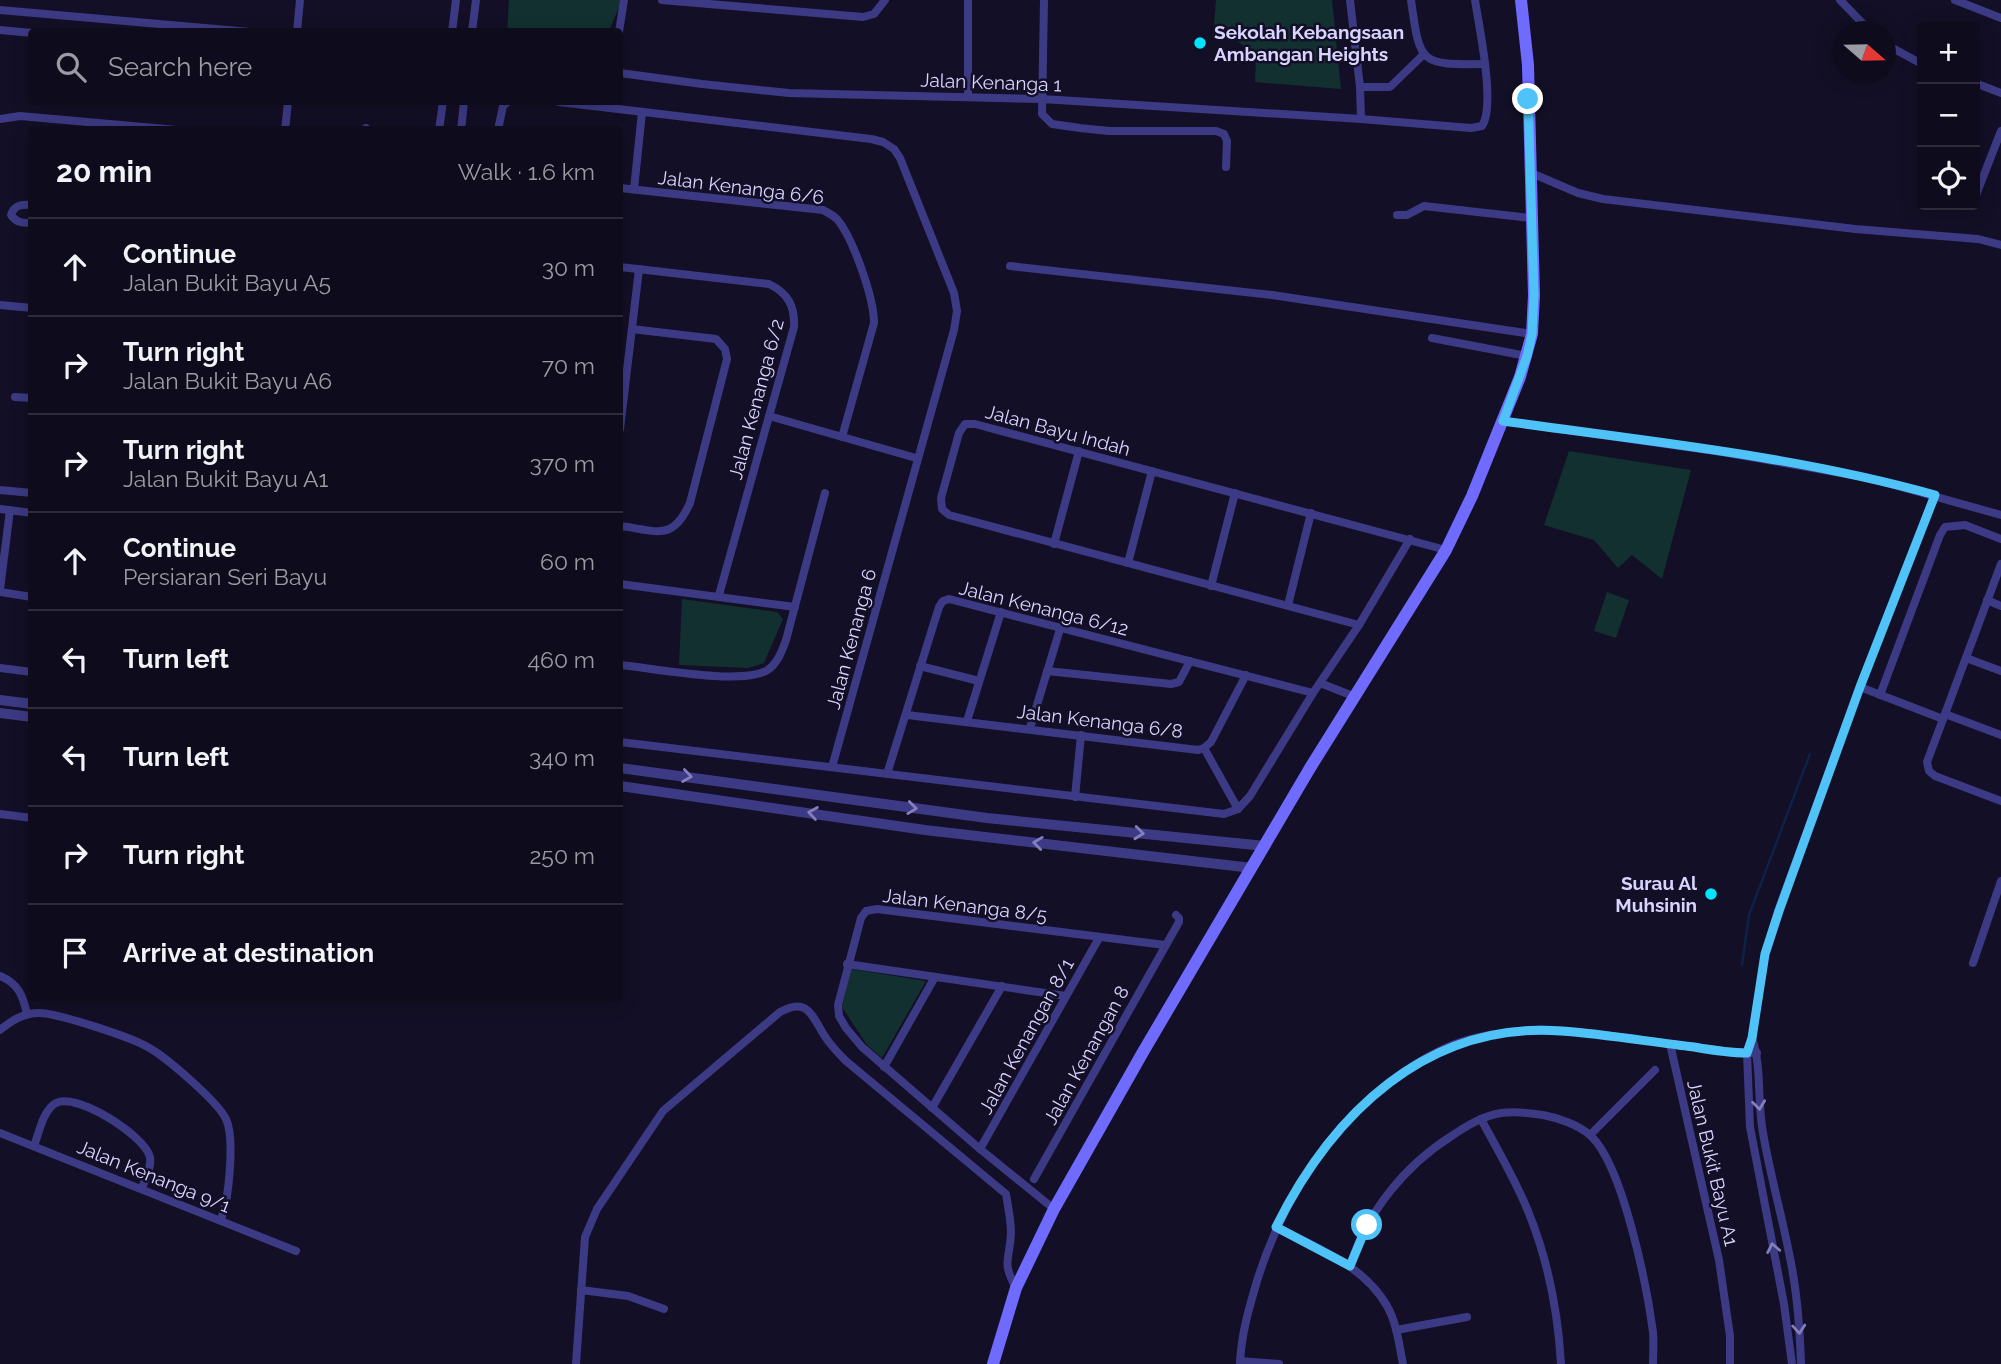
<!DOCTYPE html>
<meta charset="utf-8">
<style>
:root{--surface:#0e0b1c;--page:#171425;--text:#f1f3f6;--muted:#9b9ba3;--line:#2e2b3b}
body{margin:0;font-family:Raleway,sans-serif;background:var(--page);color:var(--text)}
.controls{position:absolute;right:21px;top:21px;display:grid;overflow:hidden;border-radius:7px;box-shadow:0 4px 18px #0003}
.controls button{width:63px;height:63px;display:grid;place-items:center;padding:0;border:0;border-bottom:2px solid var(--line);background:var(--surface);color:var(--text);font:35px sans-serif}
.compass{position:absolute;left:1833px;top:21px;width:63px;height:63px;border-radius:50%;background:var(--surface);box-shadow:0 4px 18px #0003;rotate:110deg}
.stop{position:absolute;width:21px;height:21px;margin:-16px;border:5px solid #4fc3f7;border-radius:50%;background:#fff}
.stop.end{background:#4fc3f7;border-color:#fff;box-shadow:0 2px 7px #0008}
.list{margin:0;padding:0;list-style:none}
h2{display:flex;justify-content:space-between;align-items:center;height:91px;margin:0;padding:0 28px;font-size:30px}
h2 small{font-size:23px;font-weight:400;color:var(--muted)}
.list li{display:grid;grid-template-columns:46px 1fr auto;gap:21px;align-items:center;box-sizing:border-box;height:98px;padding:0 28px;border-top:2px solid var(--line)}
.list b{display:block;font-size:26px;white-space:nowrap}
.list p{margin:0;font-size:23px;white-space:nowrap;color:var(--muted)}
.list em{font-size:23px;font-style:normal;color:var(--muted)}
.icon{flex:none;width:38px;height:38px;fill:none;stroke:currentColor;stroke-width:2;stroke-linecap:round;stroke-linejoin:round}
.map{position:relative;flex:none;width:2001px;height:1364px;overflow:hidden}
.search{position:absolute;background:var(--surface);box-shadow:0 4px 18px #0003;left:28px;top:28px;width:595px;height:77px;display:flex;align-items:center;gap:18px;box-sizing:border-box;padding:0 24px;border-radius:7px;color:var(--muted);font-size:26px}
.panel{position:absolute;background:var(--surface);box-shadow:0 4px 18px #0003;left:28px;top:126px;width:595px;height:875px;border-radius:7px}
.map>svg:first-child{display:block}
.green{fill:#12302f}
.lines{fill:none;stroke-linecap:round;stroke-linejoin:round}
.stream{stroke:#0c2248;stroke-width:2.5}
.minor{stroke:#3d3a85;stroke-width:8}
.tertiary{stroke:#3d3a85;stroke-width:10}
.secondary{stroke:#6f6bff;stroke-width:12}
.oneway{stroke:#837fbc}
.route{stroke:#4fc3f7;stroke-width:9}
.poi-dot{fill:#00e5ff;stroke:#130f26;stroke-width:2.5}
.labels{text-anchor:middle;stroke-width:5;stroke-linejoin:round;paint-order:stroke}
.poi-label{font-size:19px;font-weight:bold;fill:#d9d4ff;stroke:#130f26;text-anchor:start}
.street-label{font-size:19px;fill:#d9d4ff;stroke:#130f26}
</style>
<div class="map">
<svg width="2001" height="1364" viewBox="0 0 2001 1364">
<rect width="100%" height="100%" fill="#130f26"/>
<g class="green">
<polygon points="509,0 622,0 609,31 507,32"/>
<polygon points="1216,0 1332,0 1341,89 1255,82 1256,55 1214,24"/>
<polygon points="1569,451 1691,470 1662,579 1632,555 1618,568 1594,540 1544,525"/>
<polygon points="1607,592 1629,600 1616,638 1594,631"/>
<polygon points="682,599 777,612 783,619 764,663 748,668 679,665"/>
<polygon points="851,969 926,981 882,1058 867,1045 842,1007"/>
</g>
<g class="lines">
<polyline class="stream" points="1742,965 1749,915 1810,754"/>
<g class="minor">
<polyline points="662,0 863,17 874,14 885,0"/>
<polyline points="1044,0 1042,114 1052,124 1080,128 1109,131 1216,131 1224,134 1227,141 1226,167"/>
<polyline points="1350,0 1360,87 1361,119"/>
<path d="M1411,0c9,64 8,65 74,64"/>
<polyline points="1840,0 1871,32"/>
<polyline points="1955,0 2001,18"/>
<polyline points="0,10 250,32"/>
<polyline points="0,30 32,33"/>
<polyline points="297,32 300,0"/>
<polyline points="452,32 456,0"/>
<polyline points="472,32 476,0"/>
<polyline points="619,32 624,0"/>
<polyline points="1885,44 1922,64"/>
<path d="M620,73l82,11 87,9 253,6 319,20 110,9 11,-2c14,-21 -3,-99 -7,-126"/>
<polyline points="1975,83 2001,93"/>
<polyline points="1360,87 1390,87 1423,55"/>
<polyline points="968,96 968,0"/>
<polyline points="559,102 871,139 883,142 894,149 900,158 954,293 957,311 954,330 832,767"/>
<polyline points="0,119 20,116 177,130"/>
<polyline points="285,130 288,102"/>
<polyline points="366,130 366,128"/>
<polyline points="439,130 443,102"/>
<polyline points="461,130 464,102"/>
<polyline points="498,130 503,106 508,102"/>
<polyline points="1529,172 1578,193 1603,199 1855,229 1978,239 2001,245"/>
<path d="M620,188l203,22c5,3 10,5 14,9 16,19 37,79 37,104l-32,114"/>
<polyline points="634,189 642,112"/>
<polyline points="1976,195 2001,131"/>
<path d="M32,205c-10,-1 -18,0 -21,10 5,8 12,8 21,8"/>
<polyline points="1397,215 1407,215 1424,206 1531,218"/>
<polyline points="1010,266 1272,295 1532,334"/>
<path d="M620,267l149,17c19,9 26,22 25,43l-75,268"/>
<polyline points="0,305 32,308"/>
<polyline points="1432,338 1527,356"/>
<polyline points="15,397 32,398"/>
<polyline points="769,416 916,458"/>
<polyline points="1503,421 1722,452 1869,478 2001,515"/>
<polyline points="620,429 639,269"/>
<polyline points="0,490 32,493"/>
<polyline points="0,509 32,513"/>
<path d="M620,526c36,4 52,17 70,-23l37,-144 -2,-10 -9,-10 -84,-10"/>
<polyline points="1054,544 1079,451"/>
<polyline points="1128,563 1152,471"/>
<polyline points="2001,564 1927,762 1929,771 1935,776 2001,801"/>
<polyline points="620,584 795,607"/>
<polyline points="1211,586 1235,493"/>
<polyline points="0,589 10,510"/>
<polyline points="0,592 32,597"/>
<polyline points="1987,600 2001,606"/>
<polyline points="1288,605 1311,513"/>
<polyline points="1359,625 949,515 942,509 941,498 959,433 965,424 975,424 1446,550"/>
<polyline points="1966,658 2001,671"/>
<path d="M620,665c33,3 118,20 146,6 11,-6 16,-20 20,-31l39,-147"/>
<polyline points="920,666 979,681"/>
<polyline points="0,668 32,672"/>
<polyline points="1047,671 1171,684 1179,682 1190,661"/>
<polyline points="1320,683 1353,696"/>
<polyline points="1860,687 1943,719"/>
<polyline points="1880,695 1940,535 1945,527 1965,525 2001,539"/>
<polyline points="1945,714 2001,735"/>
<polyline points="907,715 1198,750 1204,748 1211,742 1246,675"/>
<polyline points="967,721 1001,612"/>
<polyline points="1030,728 1060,629"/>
<polyline points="620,742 1224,814 1238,809 1250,796 1313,693 1359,625 1410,539"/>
<polyline points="1204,748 1238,809"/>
<polyline points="887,774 939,607 943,601 949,599 1313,693"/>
<polyline points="1075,797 1081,735"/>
<polyline points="0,814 32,818"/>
<polyline points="1973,963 2001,881"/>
<polyline points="847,964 1066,996"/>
<path d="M0,976c19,8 23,20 27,38"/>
<path d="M0,1030c11,-9 23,-17 39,-17 18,0 96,25 112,36 17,10 67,53 75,70 9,19 3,80 -5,100"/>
<path d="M1752,1038c10,29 5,63 11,95 8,47 22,93 30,141 5,30 7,60 8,90"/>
<polyline points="1670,1044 1719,1260 1730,1336 1730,1364"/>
<polyline points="884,1067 935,977"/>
<polyline points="932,1108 1002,986"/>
<path d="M1481,1119c16,30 34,60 47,92 20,49 30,101 33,153"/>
<polyline points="0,1133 296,1251"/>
<polyline points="1590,1135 1655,1070"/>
<path d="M34,1146c5,-13 9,-36 22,-43 21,-11 89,33 94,54 2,10 -5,22 -8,31"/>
<polyline points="980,1149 1099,938"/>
<polyline points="1034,1179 1179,922 1179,918 1176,915"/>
<polyline points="1054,1209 980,1149 862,1047 846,1028 839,1016 838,1005 861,918 866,911 877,909 1165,945"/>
<path d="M1276,1227c39,20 88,38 111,79 10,17 12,39 16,58"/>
<path d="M1350,1266c18,-55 54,-100 103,-131 15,-10 30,-19 48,-22 14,-2 29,0 42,2 16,3 36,10 48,21 32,30 56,151 62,196 1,11 0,21 0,32"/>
<polyline points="581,1290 628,1296 664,1309"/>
<polyline points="1396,1330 1467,1317"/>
<polyline points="1240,1361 1279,1364"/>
<path d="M576,1364l9,-127 12,-28 66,-98 117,-99c27,-15 31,2 44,23 6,10 14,18 22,26l160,133c2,13 5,26 5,39 -1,27 -10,28 5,55"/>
<path d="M1240,1364c1,-29 9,-56 17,-83 30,-96 94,-189 188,-233 24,-11 56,-16 83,-18 22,-2 46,2 69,4 47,6 94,13 142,19h18"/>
<polyline points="1792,1364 1784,1304 1750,1127 1747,1053 1752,1038 1765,954 1778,911 1860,687 1935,495"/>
</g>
<g class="tertiary">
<polyline points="0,700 32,704"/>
<polyline points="0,713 32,717"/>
<polyline points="620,768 987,818 1265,846"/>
<polyline points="620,786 925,830 1252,868"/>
</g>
<polyline class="secondary" points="993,1364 1016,1288 1054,1209 1143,1052 1310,768 1446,550 1472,496 1520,377 1532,334 1534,295 1528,65 1521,0"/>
</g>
<defs><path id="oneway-chevron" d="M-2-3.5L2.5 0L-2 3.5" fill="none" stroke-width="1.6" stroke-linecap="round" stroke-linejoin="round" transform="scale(1.75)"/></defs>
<g class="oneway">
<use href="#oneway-chevron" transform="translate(687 776) rotate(8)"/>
<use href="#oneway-chevron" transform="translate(912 808) rotate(7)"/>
<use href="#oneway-chevron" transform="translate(813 813) rotate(-171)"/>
<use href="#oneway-chevron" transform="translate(1139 833) rotate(6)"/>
<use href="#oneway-chevron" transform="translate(1038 843) rotate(-173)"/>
<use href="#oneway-chevron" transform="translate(1759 1105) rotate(83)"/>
<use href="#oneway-chevron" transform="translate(1773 1248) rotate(-101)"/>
<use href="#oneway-chevron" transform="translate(1799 1329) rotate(86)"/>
</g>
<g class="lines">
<path class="route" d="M1367,1225l-17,41 -74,-39c56,-113 151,-206 285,-196 44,3 89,11 133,16 17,3 35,6 53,6l5,-15 13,-84 14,-43 81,-224 75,-192c-139,-39 -289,-54 -432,-74l24,-65 5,-22 2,-39 -6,-196"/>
</g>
<g class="poi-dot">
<circle cx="1200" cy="43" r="7"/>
<circle cx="1711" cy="894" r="7"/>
</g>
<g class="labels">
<g class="poi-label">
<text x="1214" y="39">Sekolah Kebangsaan<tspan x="1214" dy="22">Ambangan Heights</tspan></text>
<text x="1697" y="890" text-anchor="end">Surau Al<tspan x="1697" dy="22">Muhsinin</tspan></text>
</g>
<g class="street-label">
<text transform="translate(991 82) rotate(2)" y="7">Jalan Kenanga 1</text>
<text transform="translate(741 187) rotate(7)" y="7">Jalan Kenanga 6/6</text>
<text transform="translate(756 399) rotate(-75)" y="7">Jalan Kenanga 6/2</text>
<text transform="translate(1058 430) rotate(15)" y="7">Jalan Bayu Indah</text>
<text transform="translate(1044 608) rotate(14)" y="7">Jalan Kenanga 6/12</text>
<text transform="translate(851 639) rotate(-75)" y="7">Jalan Kenanga 6</text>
<text transform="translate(1100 721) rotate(7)" y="7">Jalan Kenanga 6/8</text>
<text transform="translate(965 905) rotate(7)" y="7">Jalan Kenanga 8/5</text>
<text transform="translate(1026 1036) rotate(-61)" y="7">Jalan Kenangan 8/1</text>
<text transform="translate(1086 1055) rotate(-61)" y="7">Jalan Kenangan 8</text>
<text transform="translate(1713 1163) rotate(77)" y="7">Jalan Bukit Bayu A1</text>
<text transform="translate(154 1176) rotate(22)" y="7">Jalan Kenanga 9/1</text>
</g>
</g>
</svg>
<div class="controls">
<button>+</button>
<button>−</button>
<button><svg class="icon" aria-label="locate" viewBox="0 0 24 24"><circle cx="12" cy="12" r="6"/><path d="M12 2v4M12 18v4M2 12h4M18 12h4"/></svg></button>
</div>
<svg class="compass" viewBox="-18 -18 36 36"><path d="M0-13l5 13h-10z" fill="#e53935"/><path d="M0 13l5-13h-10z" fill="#9b9ba3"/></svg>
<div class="stop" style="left:1367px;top:1225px"></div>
<div class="stop end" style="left:1528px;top:99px"></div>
<div class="search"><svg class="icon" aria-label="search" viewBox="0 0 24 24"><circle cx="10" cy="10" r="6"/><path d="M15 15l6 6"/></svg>Search here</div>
<section class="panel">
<h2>20 min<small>Walk · 1.6 km</small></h2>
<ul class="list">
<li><svg class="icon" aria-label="ahead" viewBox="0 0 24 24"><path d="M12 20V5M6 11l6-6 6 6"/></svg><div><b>Continue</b><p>Jalan Bukit Bayu A5</p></div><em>30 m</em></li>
<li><svg class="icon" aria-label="right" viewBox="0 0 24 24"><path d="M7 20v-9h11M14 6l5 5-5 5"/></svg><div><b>Turn right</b><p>Jalan Bukit Bayu A6</p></div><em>70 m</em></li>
<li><svg class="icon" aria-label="right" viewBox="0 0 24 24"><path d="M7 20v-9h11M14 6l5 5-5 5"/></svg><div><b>Turn right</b><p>Jalan Bukit Bayu A1</p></div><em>370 m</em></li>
<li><svg class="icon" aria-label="ahead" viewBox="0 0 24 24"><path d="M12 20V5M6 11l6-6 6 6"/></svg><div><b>Continue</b><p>Persiaran Seri Bayu</p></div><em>60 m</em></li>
<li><svg class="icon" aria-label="left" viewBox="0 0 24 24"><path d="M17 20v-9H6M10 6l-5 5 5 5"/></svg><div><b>Turn left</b></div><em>460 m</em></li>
<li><svg class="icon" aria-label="left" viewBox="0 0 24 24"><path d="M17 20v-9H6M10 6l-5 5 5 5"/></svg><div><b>Turn left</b></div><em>340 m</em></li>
<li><svg class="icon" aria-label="right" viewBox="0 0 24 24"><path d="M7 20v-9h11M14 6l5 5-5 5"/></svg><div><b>Turn right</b></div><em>250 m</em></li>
<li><svg class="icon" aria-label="arrive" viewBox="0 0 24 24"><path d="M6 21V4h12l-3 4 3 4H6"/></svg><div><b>Arrive at destination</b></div></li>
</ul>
</section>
</div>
